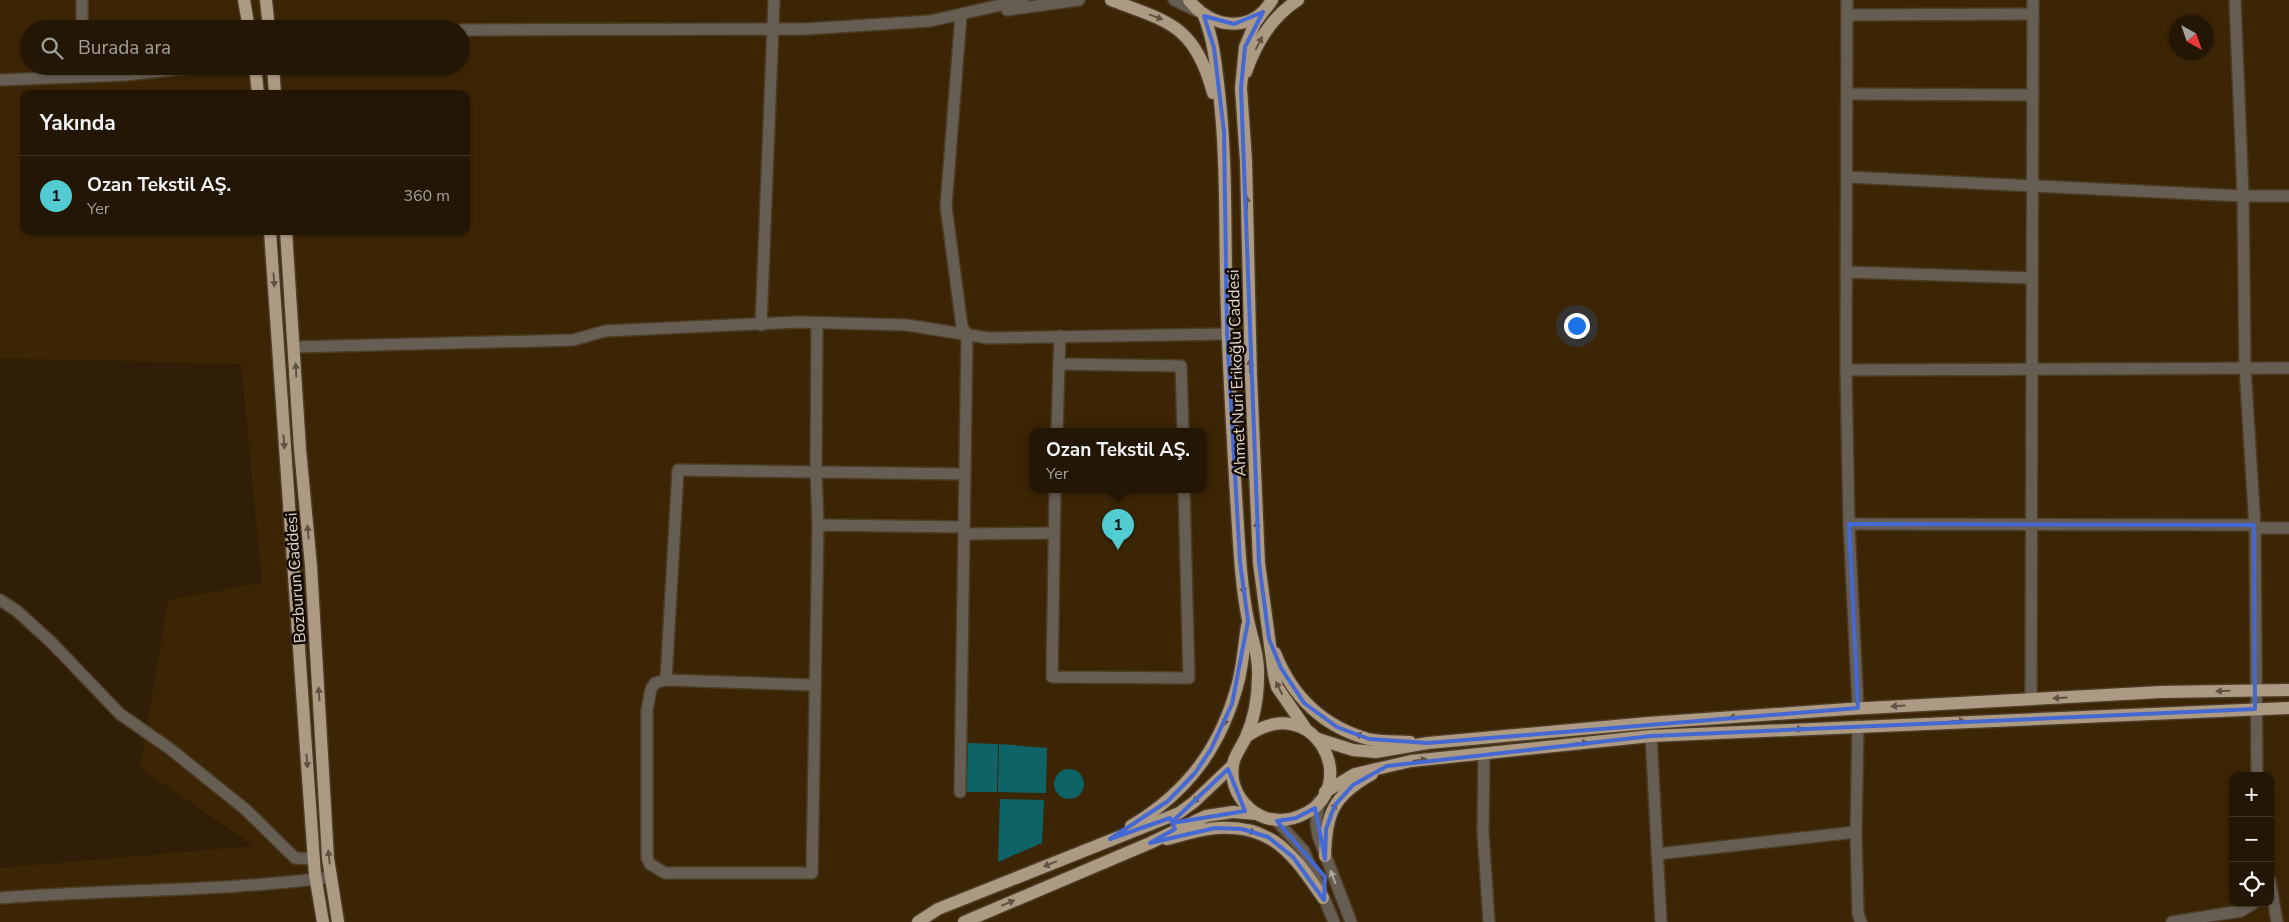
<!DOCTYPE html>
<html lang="tr">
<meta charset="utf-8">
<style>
:root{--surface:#241604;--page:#302313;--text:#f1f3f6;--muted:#a39f9a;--line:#413526;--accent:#52ccd1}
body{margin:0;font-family:"Nunito Sans",sans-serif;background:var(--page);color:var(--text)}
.controls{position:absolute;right:15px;bottom:15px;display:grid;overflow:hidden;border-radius:10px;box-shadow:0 1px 4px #0004}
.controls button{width:45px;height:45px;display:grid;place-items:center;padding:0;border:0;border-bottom:1px solid var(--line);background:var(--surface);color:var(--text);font:25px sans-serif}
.compass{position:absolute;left:2169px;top:15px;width:45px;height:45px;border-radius:50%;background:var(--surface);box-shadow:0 1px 4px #0004;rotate:140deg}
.you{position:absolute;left:1576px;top:325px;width:18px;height:18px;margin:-12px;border:4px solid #fff;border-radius:50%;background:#1a73e8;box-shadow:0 0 0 8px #1a73e833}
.badge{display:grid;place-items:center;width:32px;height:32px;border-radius:50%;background:var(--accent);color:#111;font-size:16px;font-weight:700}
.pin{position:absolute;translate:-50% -41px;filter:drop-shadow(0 1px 2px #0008)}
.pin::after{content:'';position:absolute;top:26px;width:18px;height:15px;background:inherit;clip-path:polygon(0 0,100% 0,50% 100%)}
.popup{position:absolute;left:1029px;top:428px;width:178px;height:65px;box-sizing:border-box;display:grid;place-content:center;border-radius:10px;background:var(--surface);filter:drop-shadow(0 1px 4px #0005);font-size:16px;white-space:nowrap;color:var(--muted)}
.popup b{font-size:19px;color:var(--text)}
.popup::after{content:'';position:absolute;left:50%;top:100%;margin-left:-10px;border:10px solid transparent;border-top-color:var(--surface)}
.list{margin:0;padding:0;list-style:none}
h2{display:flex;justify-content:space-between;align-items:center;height:65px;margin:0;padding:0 20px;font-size:21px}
h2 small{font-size:16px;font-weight:400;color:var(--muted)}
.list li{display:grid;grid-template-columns:32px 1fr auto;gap:15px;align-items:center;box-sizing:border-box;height:80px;padding:0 20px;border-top:1px solid var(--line)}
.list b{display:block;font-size:19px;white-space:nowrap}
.list p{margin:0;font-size:16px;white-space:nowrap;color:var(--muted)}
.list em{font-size:16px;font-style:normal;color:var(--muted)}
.icon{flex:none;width:28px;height:28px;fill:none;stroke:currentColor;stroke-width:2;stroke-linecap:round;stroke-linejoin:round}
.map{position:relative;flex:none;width:2289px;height:922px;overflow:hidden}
.search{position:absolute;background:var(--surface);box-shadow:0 1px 4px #0004;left:20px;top:20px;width:450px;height:55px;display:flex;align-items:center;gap:12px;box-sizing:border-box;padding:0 18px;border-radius:28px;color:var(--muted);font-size:19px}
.panel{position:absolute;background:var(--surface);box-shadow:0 1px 4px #0004;left:20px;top:90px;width:450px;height:145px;border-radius:10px}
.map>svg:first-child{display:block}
.built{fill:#3c2505;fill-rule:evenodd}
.water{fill:#0e6366}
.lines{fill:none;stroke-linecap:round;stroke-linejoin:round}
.minor-casing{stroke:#4c3b25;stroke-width:14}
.major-casing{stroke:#4c3b25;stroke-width:15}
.minor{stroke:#675e53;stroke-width:11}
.major{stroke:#ad9a83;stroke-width:12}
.oneway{fill:#605243}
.oneway2{fill:#b1a699}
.marked{fill:none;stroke:#4469d5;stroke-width:4;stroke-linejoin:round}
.labels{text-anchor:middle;stroke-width:5;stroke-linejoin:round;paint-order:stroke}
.street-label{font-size:16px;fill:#e2d6c8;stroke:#120a03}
</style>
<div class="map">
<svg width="2289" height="922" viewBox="0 0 2289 922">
<rect width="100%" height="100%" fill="#301e06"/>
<path class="built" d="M0,0h2289v922h-2289v-54l254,-22 -114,-78 28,-168 94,-17 -21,-219 -241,-6zM2176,22h30v30h-30zM29,29h432v37h-432zM24,94h442v137h-442zM1033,431h170v58h-170zM2233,776h37v127h-37z"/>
<g class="water">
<polygon points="968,743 998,744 997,792 966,792"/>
<polygon points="999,744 1047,748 1046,793 998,792"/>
<circle cx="1069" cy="784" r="15"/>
<polygon points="1000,799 1044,800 1042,843 998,862"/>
</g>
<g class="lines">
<defs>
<g id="minor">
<polyline points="1174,0 1197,11"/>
<polyline points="1847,0 1846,370 1849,524 1858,708"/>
<polyline points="2235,0 2243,196 2245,367 2255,528 2257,776"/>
<polyline points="1007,10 1079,0"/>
<polyline points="1847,15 2033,14"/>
<polyline points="82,29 82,0"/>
<polyline points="461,30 805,29 930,21 1023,0"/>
<polyline points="0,80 125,75 208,66"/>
<polyline points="1847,94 2033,95"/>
<polyline points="1847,177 2243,196 2289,196"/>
<polyline points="1846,272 2032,278"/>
<polyline points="817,323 816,471 818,525"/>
<polyline points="761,325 774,0"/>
<polyline points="294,347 573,340 605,331 798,322 907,325 988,338 1227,334"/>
<polyline points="1059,364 1060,336"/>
<polyline points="1846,370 2289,368"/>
<polyline points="1057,431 1059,364 1181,366 1183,431"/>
<polyline points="1055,489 1052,677 1189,678 1184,489"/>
<polyline points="1849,524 2254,525"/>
<polyline points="2255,528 2289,528"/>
<polyline points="964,534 1054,533"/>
<polyline points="0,600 17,611 52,643 120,714 169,748 245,809 295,858 314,859"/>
<polyline points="666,680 678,470 965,474"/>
<polyline points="815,685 666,680 655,683 651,689 647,710 647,858 650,864 665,873 812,873 818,525 964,527"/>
<polyline points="2031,699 2033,0"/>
<polyline points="1858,726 1856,832 1858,914 1861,922"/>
<polyline points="1651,736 1661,922"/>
<polyline points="1484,753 1483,832 1489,922"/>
<polyline points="960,792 967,335 962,327 946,206 961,15"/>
<polyline points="1319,801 1316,824 1318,836 1351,922"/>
<polyline points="1275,819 1304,851 1334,922"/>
<polyline points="1657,854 1856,832"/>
<polyline points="2270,881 2277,922"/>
<path d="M0,898c110,-9 222,-6 331,-21"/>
<polyline points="2172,922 2241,911 2254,903"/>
</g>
<g id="major">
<polyline points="244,0 249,29"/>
<polyline points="266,0 269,29"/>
<path d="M1111,0c58,22 84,25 102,93"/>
<path d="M1189,0c22,29 63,34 83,0"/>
<polyline points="1263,12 1255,23 1245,47 1241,88 1246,161 1251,377 1259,563 1274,675 1277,687 1306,729"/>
<path d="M1204,16c10,25 12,50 15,76 7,60 6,121 7,181 1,75 6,149 10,223 3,42 4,84 12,124 4,19 11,36 10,56 0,20 -4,43 -12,61 -8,17 -16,22 -13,43 3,17 17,33 33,38 14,4 27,2 40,-5 55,-28 8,-125 -60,-76"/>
<polyline points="255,66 258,94"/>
<polyline points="273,66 275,94"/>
<path d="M1246,72c10,-29 25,-55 52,-72"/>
<polyline points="270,231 307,763 315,875 323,922"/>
<polyline points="286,231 300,449 311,566 328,858 338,922"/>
<path d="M1275,653c17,43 47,73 93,86 13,3 29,2 42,3"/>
<polyline points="1318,739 1353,750 1376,752 1428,743 1648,723 1848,709 2161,692 2289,690"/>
<polyline points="1325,792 1355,774 1411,761 1651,736 2289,708"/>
<path d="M1131,826c57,-34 90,-79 107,-143 5,-19 6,-39 9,-57"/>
<path d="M1167,839c16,-4 33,-10 50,-11 57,-4 78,29 106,70"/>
<path d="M1325,856c1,-43 8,-60 47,-82"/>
<polyline points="918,922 938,909 1179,813 1194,802 1233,765"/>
<polyline points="964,922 1150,843 1206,816 1233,812 1257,814"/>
</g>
</defs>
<use href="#minor" class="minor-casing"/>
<use href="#major" class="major-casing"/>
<use href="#minor" class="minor"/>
<use href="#major" class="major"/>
</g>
<defs><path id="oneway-solid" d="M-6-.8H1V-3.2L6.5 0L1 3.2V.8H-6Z" transform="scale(1.25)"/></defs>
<g class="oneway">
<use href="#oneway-solid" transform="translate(1156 17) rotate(20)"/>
<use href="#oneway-solid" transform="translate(1259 43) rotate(-63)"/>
<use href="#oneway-solid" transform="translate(1247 203) rotate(-91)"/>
<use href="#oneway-solid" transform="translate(274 280) rotate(86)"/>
<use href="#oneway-solid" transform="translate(1250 366) rotate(-91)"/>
<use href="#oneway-solid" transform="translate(296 370) rotate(-93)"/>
<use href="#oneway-solid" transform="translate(284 442) rotate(86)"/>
<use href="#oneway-solid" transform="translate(1257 528) rotate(-93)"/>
<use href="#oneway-solid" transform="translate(308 532) rotate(-95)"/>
<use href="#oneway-solid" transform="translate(1243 587) rotate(82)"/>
<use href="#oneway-solid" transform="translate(1279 688) rotate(-116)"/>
<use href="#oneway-solid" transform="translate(2223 691) rotate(179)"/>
<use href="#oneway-solid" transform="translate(319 694) rotate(-94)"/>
<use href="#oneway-solid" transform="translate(2060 698) rotate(177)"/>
<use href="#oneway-solid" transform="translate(1898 706) rotate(177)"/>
<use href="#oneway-solid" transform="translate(1736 717) rotate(176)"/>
<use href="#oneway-solid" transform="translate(1226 719) rotate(110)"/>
<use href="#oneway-solid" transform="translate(1958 721) rotate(-2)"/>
<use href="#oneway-solid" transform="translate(1796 729) rotate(-3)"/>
<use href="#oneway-solid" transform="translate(1362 736) rotate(-161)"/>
<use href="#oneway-solid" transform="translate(1581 743) rotate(-5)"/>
<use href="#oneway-solid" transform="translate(1420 760) rotate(-7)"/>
<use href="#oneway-solid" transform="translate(307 761) rotate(86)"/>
<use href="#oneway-solid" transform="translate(1198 798) rotate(139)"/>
<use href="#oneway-solid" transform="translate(1333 809) rotate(-60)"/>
<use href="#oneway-solid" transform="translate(1249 831) rotate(15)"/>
<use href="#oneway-solid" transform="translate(329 857) rotate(-96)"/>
<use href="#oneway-solid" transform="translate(1050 864) rotate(158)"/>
<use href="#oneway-solid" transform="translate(1008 903) rotate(-23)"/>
</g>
<use class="oneway2" href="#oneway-solid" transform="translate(1333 877) rotate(-111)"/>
<path class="marked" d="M1263,12l-18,35 -4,41 18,475 10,76 12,29 23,35 33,24 32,12 59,4 430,-35 -9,-184 405,1 1,184 -604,27 -264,30 -34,19 -18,20 -9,24 -1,30 -10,-51 -19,10 -19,3 48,56 -1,23 -31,-43 -25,-20 -26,-8 -27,-1 -65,15 25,-14 -3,-6 73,-12 -17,-42 -56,53 -2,-4 -60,21 58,-38 27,-28 16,-24 21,-45 16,-83 -8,-59 -13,-228 -3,-202 -10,-84 -10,-32 30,8z"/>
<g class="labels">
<g class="street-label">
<text transform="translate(1236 373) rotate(-92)" y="6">Ahmet Nuri Erikoğlu Caddesi</text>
<text transform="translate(295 578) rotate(-94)" y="6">Bozburun Caddesi</text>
</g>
</g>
</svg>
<div class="controls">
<button>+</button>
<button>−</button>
<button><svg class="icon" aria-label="locate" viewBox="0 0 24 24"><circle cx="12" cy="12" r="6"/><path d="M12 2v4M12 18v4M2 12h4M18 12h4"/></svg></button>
</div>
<svg class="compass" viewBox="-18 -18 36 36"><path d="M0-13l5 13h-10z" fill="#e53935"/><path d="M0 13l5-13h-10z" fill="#a39f9a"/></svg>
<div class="you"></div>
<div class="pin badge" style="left:1118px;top:550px">1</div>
<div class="popup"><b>Ozan Tekstil AŞ.</b>Yer</div>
<div class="search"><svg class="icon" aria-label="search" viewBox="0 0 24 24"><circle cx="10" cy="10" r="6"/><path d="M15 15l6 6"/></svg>Burada ara</div>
<section class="panel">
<h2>Yakında<small></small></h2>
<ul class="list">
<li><span class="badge">1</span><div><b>Ozan Tekstil AŞ.</b><p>Yer</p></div><em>360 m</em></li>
</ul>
</section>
</div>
